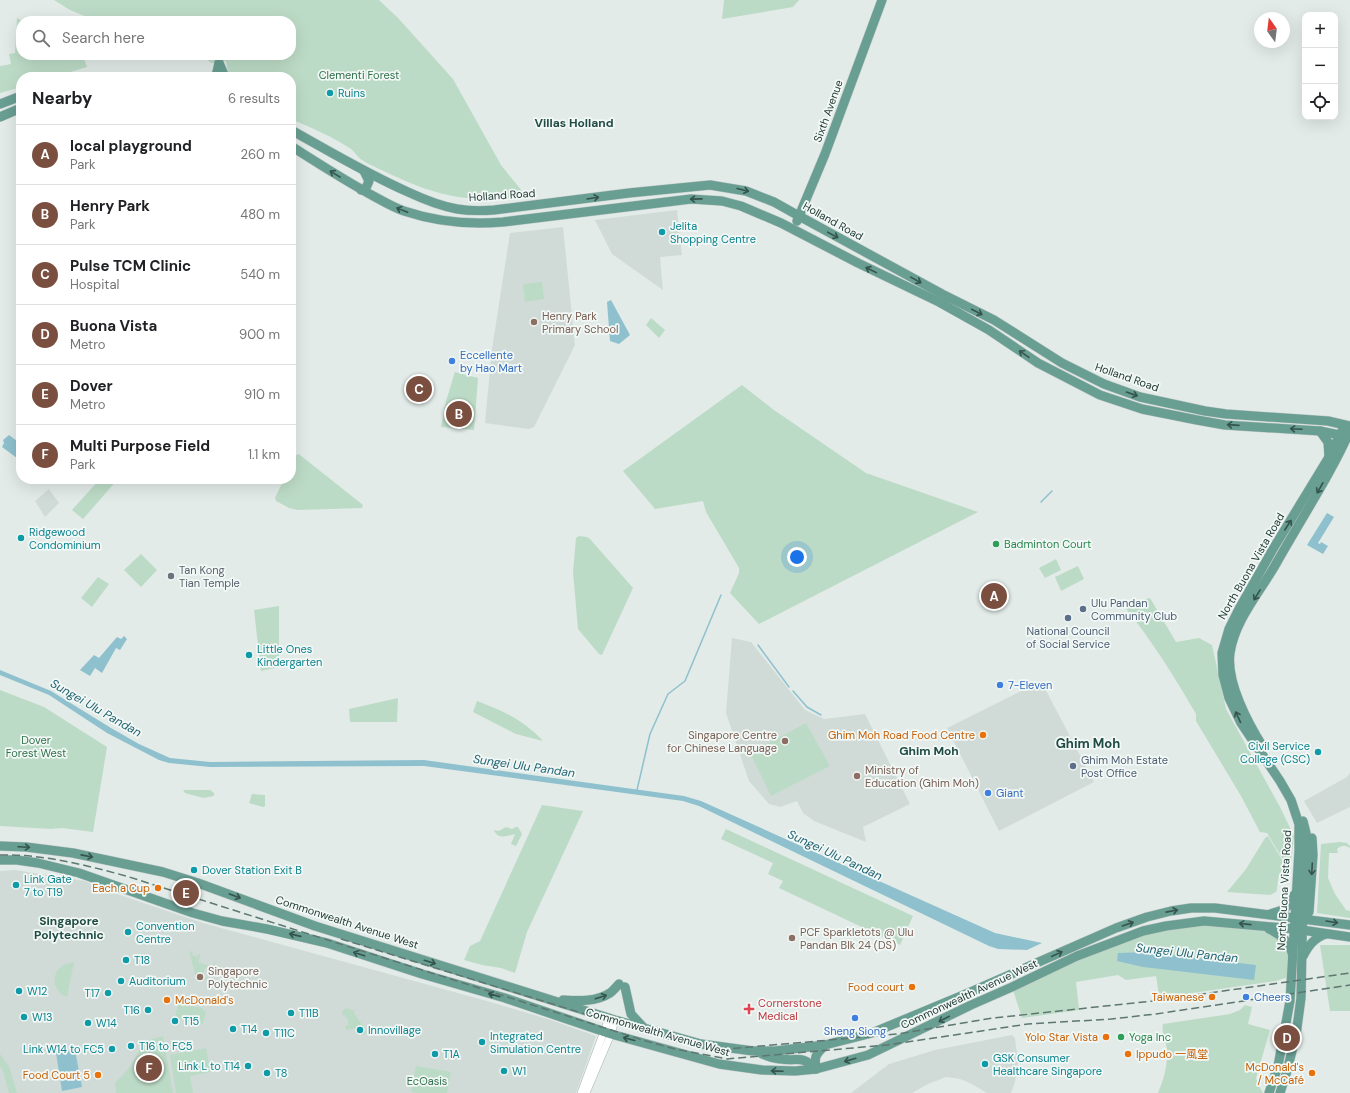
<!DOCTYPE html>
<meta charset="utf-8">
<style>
:root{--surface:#fff;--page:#f2f2f2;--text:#202124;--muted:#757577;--line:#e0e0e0;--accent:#7a4f40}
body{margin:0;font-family:"DM Sans","Noto Sans SC",sans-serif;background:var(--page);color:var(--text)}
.controls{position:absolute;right:12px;top:12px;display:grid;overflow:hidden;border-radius:8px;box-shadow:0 4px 16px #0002}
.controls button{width:36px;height:36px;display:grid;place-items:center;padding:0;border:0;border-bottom:1px solid var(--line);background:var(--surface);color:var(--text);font:20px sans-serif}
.compass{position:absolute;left:1254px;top:12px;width:36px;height:36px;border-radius:50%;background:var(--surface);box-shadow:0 4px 16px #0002;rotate:346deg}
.you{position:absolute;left:797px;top:557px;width:14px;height:14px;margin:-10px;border:3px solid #fff;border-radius:50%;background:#1a73e8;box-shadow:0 0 0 6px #1a73e833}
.badge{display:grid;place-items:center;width:26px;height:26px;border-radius:50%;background:var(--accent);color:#fff;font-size:13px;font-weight:700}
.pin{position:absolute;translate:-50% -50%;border:2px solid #fff;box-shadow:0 1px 4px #0006}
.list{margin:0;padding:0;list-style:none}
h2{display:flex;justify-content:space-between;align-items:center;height:52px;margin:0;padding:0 16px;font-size:17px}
h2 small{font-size:13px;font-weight:400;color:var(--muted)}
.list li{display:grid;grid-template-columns:26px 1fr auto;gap:12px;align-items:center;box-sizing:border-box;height:60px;padding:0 16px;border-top:1px solid var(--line)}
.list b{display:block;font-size:15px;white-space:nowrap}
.list p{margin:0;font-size:13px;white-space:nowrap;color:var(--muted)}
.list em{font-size:13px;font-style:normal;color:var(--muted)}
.icon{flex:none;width:22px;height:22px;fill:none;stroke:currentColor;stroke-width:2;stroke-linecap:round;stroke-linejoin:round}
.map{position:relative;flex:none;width:1350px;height:1093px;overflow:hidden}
.search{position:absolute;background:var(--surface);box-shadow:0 4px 16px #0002;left:16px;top:16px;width:280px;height:44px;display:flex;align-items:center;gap:10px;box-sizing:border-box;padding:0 14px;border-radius:16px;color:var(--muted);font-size:15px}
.panel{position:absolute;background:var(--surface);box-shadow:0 4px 16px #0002;left:16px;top:72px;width:280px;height:412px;border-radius:16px}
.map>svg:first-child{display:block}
.built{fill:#d0dbd7}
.green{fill:#bcdbc6}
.water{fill:#8ec1cd}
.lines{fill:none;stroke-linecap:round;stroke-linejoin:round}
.stream{stroke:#8ec1cd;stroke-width:1.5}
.minor-casing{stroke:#a5b3af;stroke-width:8}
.major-casing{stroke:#c1c8c7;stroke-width:10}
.minor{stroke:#fff;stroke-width:7}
.major{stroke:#699e92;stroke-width:9}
.rail{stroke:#5e7771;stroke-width:1.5;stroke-dasharray:8 4;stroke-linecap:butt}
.oneway{stroke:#34544d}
.culture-dot{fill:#0f9aa8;stroke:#f2f8f5;stroke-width:1.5}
.education-dot{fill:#8d6e63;stroke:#f2f8f5;stroke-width:1.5}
.shop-dot{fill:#3f7fe0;stroke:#f2f8f5;stroke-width:1.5}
.leisure-dot{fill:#2e9e5b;stroke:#f2f8f5;stroke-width:1.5}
.worship-dot{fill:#6b7280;stroke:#f2f8f5;stroke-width:1.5}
.service-dot{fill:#5c6f8a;stroke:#f2f8f5;stroke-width:1.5}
.food-dot{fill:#e8710a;stroke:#f2f8f5;stroke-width:1.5}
.health-dot{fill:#e0444e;stroke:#f2f8f5;stroke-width:1.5}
.labels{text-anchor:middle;stroke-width:3.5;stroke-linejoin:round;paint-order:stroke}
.park-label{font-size:11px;fill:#30704b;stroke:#f2f8f5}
.culture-label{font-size:11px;fill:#0d838f;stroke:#f2f8f5;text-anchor:start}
.street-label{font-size:11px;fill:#233b36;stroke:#f2f8f5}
.education-label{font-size:11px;fill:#785e54;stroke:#f2f8f5;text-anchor:start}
.shop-label{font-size:11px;fill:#366cbe;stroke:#f2f8f5;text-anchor:start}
.leisure-label{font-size:11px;fill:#27864d;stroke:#f2f8f5;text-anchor:start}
.worship-label{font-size:11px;fill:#5b616d;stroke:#f2f8f5;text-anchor:start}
.service-label{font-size:11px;fill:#4e5e75;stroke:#f2f8f5;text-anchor:start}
.food-label{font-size:11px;fill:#c56008;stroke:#f2f8f5;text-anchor:end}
.health-label{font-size:11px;fill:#be3a42;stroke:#f2f8f5;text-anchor:start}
.neighbourhood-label{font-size:12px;font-weight:bold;fill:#204c43;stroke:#f2f8f5}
.water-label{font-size:12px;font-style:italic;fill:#216373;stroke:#f2f8f5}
.quarter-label{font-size:13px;font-weight:bold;fill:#204c43;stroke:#f2f8f5}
</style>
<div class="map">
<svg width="1350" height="1093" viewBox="0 0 1350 1093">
<rect width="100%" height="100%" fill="#e2ebe8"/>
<g class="built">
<polygon points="677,210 682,255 660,257 663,290 612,254 595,220"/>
<polygon points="563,227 575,345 534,427 529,429 485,423 492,349 510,233"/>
<polygon points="49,489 59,503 45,517 35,501"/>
<polygon points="732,638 751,642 805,710 824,719 865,714 910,804 863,827 866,842 814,821 803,813 797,801 780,807 769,804 749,781 726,713"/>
<polygon points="1041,681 1094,782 999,831 947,728"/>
<polygon points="1350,773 1350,807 1317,823 1304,801 1347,777"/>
<polygon points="15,870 85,881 108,891 203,923 487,1001 551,1020 596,1036 576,1093 0,1093 0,871"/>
<polygon points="1012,1035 1015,1038 1018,1062 1015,1082 1011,1093 987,1093 970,1083 960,1079 946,1077 928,1084 912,1093 851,1093 889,1064 935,1050"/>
</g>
<g class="green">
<path d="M54,0h325l19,18 55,61 48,86 25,31c-56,6 -82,3 -134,-21 -9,-5 -21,-9 -30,-15 -4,-2 -7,-8 -11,-11 -18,-12 -39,-21 -60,-30v-42h-62l-3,-16 -15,2 -9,-8h89v-34h-134l-20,-3 -26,2 -19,-1 -22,-9z"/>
<polygon points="724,0 799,0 793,7 722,19"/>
<polygon points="17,18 23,21 21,21 21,55 83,55 87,67 54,77 21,77 21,87 0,93 0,66 11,64 9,54 15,53"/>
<polygon points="542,282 544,299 525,302 523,284"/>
<polygon points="651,318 665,330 659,338 646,325"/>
<polygon points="455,372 478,378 474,430 441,427 446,401"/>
<polygon points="742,385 774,410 866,473 978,512 759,624 730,593 739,573 739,568 706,512 703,501 655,509 623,471"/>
<polygon points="298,454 300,455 363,505 362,508 298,510 289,508 276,501 275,498 284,479 291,479 291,463 295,456"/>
<polygon points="100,479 118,479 83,519 72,510"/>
<polygon points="579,536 587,537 590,539 633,588 602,655 599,654 578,629 573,572 576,538"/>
<polygon points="141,554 157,570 141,587 124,570"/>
<polygon points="1056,559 1061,570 1045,578 1039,568"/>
<polygon points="1078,566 1084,579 1061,591 1055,577"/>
<polygon points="98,577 109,584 92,607 81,598"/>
<path d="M1150,598l26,44 23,-4 13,7 14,64 54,98 14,29 -4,35 -23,-38 -7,-1 -19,-36 -45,-75v-7c-22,-38 -45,-75 -73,-109z"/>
<polygon points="279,606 279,667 261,671 254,610"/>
<polygon points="0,690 44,707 107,747 93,832 62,828 51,829 0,826"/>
<polygon points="398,698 397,722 350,722 349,709"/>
<path d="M477,701c27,10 46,19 66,40l-27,-7 -43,-22z"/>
<polygon points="806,723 830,766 771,796 750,753"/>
<polygon points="183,790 210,790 214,793 214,796 203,798 185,793"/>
<polygon points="252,794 265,795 265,806 263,807 249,803"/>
<polygon points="542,805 583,811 527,932 515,973 501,968 482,965 464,960 470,946 480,941"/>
<path d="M506,827l6,2 4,-2h2l4,7 -6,12 -5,-2 4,-10c-8,2 -17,6 -21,-4l5,1z"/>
<polygon points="726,829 913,916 900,945 779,888 783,881 768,874 773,863 721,839"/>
<path d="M1268,836l16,27 -1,7c-7,5 -4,14 -7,22l-6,3 -43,-3 19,-23 19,-31z"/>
<path d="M1340,842l7,1 3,3v2c-5,-3 -8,-3 -13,1l1,4h-9l-1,25 7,16 11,16 4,1v7l-33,-5 4,-69z"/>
<polygon points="1182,923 1264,927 1285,939 1292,976 1276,981 1158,998 1159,995 1156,976 1126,980 1118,975 1076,982 1079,1010 1022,1018 1012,987 1077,956"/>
<polygon points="1320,945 1350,945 1350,1011 1330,1011"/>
<polygon points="189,951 193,952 192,955 197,957 199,954 201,954 198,962 212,967 217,960 212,970 205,968 202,976 209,978 202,981 200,975 197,975 199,981 197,981"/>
<path d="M72,962h2l-7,35c-2,-1 -7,-3 -9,-7 -8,-11 -1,-26 13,-27z"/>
<polygon points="178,1004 203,1008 203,1010 206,1011 203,1024 175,1018"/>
<path d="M1245,1005l7,2 -4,17 22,6 -14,48 2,6 5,9h-105c6,-14 10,-29 9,-44 -1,-8 -6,-17 -4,-25l67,-10 10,-4z"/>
<polygon points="346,1008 355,1011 354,1013 367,1032 363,1035 362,1033 359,1033 358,1028 346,1030 345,1026 349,1025 347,1018 345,1018 345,1015 343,1016 342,1011"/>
<path d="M163,1036l10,57h-57l-1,-10c14,-14 21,-22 27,-41z"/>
<polygon points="206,1048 211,1072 190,1076 193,1093 176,1093 170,1055"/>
<polygon points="0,1054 9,1066 17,1093 9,1093 3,1071 0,1066"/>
<polygon points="416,1066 451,1072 447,1093 418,1093 411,1092"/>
</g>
<g class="water">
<polygon points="611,300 630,335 619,344 610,341 607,302"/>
<polygon points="9,435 21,444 21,461 2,447 4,443 3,440"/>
<polygon points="1327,513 1334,517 1318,543 1320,544 1321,542 1328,546 1323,554 1307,545"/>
<polygon points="124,636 127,639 120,650 116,648 102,673 95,668 90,676 80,670 94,655 99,658 117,637 121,639"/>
<polygon points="0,670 51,691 111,728 139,744 170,758 210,762 424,760 684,796 701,801 995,933 1042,943 1027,950 998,949 989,946 699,806 683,801 424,766 210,767 169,763 159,760 107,733 49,695 0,675"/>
<polygon points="1146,952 1256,965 1254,980 1143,967 1117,961 1118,953"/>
<polygon points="75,1050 82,1087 62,1091 56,1053"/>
</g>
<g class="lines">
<g class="stream">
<polyline points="1041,502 1052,491"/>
<polyline points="758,645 789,687"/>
<polyline points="793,691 807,707 821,715"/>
<polyline points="637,790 650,734 668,694 685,681 721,595"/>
</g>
<defs>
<g id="minor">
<polyline points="581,1093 609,1018"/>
<polyline points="586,1093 611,1034 615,1020"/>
</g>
<g id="major">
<polyline points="219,63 225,77"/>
<polyline points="215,77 217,72 219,63"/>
<polyline points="0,104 21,96"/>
<polyline points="0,117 21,108"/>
<path d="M291,130c38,21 76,44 117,62 15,7 32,14 49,17 12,2 24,2 37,1l135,-17 81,-8 36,6 28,11 25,14 143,78 52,26 68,43 42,21 36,13 65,14 21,3 102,7 22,5"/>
<path d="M291,146c28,18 56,36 86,52 9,5 18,10 27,13 33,11 65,14 99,11l188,-23 31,2 19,5 40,17 77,40 81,39 50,28 49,33 62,32 42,14 55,11 28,5 95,6 30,6"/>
<polyline points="361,190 366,188 369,181 364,171"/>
<polyline points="797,221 825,154 882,0"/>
<polyline points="1320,431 1328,442 1329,457"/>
<path d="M1263,747c-15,-24 -37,-65 -33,-94 5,-34 31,-62 47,-91 16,-28 33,-56 49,-84 8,-15 17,-30 23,-46"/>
<polyline points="0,846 26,847 73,853 163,872 198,883 315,926 615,1020 701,1044 753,1051 775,1051 825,1045 872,1033 966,994 1116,928 1147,917 1171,911 1191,908 1215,908 1350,925"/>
<polyline points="0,860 17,860 38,863 79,873 193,913 222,921 267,929 327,943 422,974 505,998 611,1034 719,1064 762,1070 795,1071 816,1069 868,1055 971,1005 1012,987 1077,956 1143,931 1166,926 1204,921 1295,929 1350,937"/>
<path d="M1270,914c11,-3 21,-6 24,-19"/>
<polyline points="1302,919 1309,912 1313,855 1312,838"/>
<path d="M1269,929c10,5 21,12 23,24"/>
<path d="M1303,956c6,-11 11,-18 23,-22"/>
<polyline points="625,987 631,1014 643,1027"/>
<path d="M563,1000c15,1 33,2 47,-7 3,-2 6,-6 9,-9"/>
<path d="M762,1054c6,2 12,5 19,5 19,3 19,-5 35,10"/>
<path d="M816,1069c-2,-14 0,-14 9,-24"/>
<polyline points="1269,1093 1278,1066 1290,1001 1299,850 1299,824 1291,800 1280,781 1241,723 1229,698 1223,675 1222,653 1229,629 1239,609 1273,549 1329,457 1343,429"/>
<polyline points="1280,1093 1287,1071 1296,1035 1301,998 1303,893 1306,847 1306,833 1303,821"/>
</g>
</defs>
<use href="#minor" class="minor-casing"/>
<use href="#major" class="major-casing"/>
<use href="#minor" class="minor"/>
<use href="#major" class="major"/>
<g class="rail">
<path d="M0,855c43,-1 85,10 126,21l520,165 29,8 52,10 160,-14 141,-21 83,-5 45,-5 194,-29"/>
<polyline points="341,939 650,1034 727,1049 898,1034 993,1018 1153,1001 1350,973"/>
</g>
</g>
<defs><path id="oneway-shaft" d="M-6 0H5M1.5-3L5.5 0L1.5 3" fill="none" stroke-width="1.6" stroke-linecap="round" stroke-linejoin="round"/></defs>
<g class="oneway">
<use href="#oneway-shaft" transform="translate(335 174) rotate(-149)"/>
<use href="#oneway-shaft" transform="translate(743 190) rotate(14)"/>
<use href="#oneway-shaft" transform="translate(593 198) rotate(-9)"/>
<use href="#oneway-shaft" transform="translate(696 199) rotate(179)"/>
<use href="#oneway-shaft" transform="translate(402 210) rotate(-158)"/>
<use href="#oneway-shaft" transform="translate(833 235) rotate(28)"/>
<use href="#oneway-shaft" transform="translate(871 270) rotate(-154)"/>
<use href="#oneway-shaft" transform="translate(916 280) rotate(29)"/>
<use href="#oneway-shaft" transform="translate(977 312) rotate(27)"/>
<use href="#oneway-shaft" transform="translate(1024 354) rotate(-146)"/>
<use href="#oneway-shaft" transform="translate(1132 394) rotate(19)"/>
<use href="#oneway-shaft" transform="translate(1233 425) rotate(-176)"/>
<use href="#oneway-shaft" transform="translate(1296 429) rotate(-177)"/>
<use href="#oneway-shaft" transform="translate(1320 488) rotate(119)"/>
<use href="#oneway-shaft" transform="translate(1288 525) rotate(-57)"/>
<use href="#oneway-shaft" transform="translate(1257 595) rotate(122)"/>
<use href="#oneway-shaft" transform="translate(1238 717) rotate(-115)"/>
<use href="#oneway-shaft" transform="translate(24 847) rotate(3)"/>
<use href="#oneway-shaft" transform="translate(87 856) rotate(11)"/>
<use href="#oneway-shaft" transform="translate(1312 869) rotate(93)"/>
<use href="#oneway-shaft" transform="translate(235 896) rotate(20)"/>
<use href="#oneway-shaft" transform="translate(1172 911) rotate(-11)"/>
<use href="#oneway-shaft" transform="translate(1332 922) rotate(9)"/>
<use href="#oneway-shaft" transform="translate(1128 924) rotate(-19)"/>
<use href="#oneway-shaft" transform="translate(1245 924) rotate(-174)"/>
<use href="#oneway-shaft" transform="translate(295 935) rotate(-167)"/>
<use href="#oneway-shaft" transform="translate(359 954) rotate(-162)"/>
<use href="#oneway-shaft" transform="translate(1057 954) rotate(-25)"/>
<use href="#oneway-shaft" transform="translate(430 962) rotate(17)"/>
<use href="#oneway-shaft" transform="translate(494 995) rotate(-164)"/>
<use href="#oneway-shaft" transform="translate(601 997) rotate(-18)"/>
<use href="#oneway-shaft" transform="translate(944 1019) rotate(153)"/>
<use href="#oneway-shaft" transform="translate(629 1039) rotate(-165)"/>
<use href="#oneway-shaft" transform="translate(850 1060) rotate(164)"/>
<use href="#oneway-shaft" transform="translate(777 1071) rotate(-178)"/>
</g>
<g class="culture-dot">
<circle cx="330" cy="93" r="4"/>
<circle cx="662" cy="232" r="4"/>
<circle cx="21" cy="538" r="4"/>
<circle cx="249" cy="655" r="4"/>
<circle cx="1318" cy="752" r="4"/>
<circle cx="194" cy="870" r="4"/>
<circle cx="16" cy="885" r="4"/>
<circle cx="128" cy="932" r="4"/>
<circle cx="126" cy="960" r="4"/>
<circle cx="121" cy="981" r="4"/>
<circle cx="19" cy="991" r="4"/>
<circle cx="108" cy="993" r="4"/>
<circle cx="148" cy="1010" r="4"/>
<circle cx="291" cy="1013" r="4"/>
<circle cx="24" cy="1017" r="4"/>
<circle cx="175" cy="1021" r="4"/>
<circle cx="88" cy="1023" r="4"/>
<circle cx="233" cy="1029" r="4"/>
<circle cx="360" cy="1030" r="4"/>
<circle cx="266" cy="1033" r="4"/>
<circle cx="482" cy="1042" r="4"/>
<circle cx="131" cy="1046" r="4"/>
<circle cx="112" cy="1049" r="4"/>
<circle cx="435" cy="1054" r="4"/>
<circle cx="985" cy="1064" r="4"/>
<circle cx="248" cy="1066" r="4"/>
<circle cx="504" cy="1071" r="4"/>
<circle cx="267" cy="1073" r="4"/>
</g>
<g class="education-dot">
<circle cx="534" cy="322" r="4"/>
<circle cx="785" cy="741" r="4"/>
<circle cx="857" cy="776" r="4"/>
<circle cx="792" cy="938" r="4"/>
<circle cx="200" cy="977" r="4"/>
</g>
<g class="shop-dot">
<circle cx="452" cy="361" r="4"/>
<circle cx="1000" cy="685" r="4"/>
<circle cx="988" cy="793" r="4"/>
<circle cx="1246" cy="997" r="4"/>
<circle cx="855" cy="1018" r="4"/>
</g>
<g class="leisure-dot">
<circle cx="996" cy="544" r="4"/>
<circle cx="1121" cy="1037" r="4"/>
</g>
<circle class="worship-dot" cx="171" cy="576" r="4"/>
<g class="service-dot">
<circle cx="1083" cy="609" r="4"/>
<circle cx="1068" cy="618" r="4"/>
<circle cx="1073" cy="766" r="4"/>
</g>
<g class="food-dot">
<circle cx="983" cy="735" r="4"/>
<circle cx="158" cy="888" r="4"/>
<circle cx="912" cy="987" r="4"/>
<circle cx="1212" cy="997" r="4"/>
<circle cx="167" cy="1000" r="4"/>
<circle cx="1106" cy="1037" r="4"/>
<circle cx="1128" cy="1054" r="4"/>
<circle cx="1312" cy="1073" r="4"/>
<circle cx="98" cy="1075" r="4"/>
</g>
<path class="health-dot" d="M747 1003h4v4h4v4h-4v4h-4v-4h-4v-4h4z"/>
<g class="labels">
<g class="park-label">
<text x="359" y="79">Clementi Forest</text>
<text x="36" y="744">Dover<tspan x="36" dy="13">Forest West</tspan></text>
<text x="427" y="1085">EcOasis</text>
</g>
<g class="culture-label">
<text x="338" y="97">Ruins</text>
<text x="670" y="230">Jelita<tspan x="670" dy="13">Shopping Centre</tspan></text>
<text x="29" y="536">Ridgewood<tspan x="29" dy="13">Condominium</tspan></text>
<text x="257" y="653">Little Ones<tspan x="257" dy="13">Kindergarten</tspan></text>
<text x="1310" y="750" text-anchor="end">Civil Service<tspan x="1310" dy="13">College (CSC)</tspan></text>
<text x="202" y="874">Dover Station Exit B</text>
<text x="24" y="883">Link Gate<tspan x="24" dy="13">7 to T19</tspan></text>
<text x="136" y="930">Convention<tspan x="136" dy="13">Centre</tspan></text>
<text x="134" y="964">T18</text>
<text x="129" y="985">Auditorium</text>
<text x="27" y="995">W12</text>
<text x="100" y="997" text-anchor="end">T17</text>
<text x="140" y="1014" text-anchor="end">T16</text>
<text x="299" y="1017">T11B</text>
<text x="32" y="1021">W13</text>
<text x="183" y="1025">T15</text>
<text x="96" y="1027">W14</text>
<text x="241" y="1033">T14</text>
<text x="368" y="1034">Innovillage</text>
<text x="274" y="1037">T11C</text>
<text x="490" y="1040">Integrated<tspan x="490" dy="13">Simulation Centre</tspan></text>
<text x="139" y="1050">T16 to FC5</text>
<text x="104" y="1053" text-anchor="end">Link W14 to FC5</text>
<text x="443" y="1058">T1A</text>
<text x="993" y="1062">GSK Consumer<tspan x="993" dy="13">Healthcare Singapore</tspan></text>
<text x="240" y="1070" text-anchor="end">Link L to T14</text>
<text x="512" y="1075">W1</text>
<text x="275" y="1077">T8</text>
</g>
<g class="street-label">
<text transform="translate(828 111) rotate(-70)" y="4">Sixth Avenue</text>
<text transform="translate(502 195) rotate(-4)" y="4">Holland Road</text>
<text transform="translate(833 221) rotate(29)" y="4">Holland Road</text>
<text transform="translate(1127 377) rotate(19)" y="4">Holland Road</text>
<text transform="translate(1251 566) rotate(-60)" y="4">North Buona Vista Road</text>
<text transform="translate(1284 890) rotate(-87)" y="4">North Buona Vista Road</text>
<text transform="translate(347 922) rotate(18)" y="4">Commonwealth Avenue West</text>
<text transform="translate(969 994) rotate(-25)" y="4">Commonwealth Avenue West</text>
<text transform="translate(658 1032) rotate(16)" y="4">Commonwealth Avenue West</text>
</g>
<g class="education-label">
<text x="542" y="320">Henry Park<tspan x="542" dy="13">Primary School</tspan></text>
<text x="777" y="739" text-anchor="end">Singapore Centre<tspan x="777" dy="13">for Chinese Language</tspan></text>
<text x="865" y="774">Ministry of<tspan x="865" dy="13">Education (Ghim Moh)</tspan></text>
<text x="800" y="936">PCF Sparkletots @ Ulu<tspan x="800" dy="13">Pandan Blk 24 (DS)</tspan></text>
<text x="208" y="975">Singapore<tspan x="208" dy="13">Polytechnic</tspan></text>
</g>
<g class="shop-label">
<text x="460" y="359">Eccellente<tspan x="460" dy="13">by Hao Mart</tspan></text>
<text x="1008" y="689">7-Eleven</text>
<text x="996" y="797">Giant</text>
<text x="1254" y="1001">Cheers</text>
<text x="855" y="1035" text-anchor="middle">Sheng Siong</text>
</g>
<g class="leisure-label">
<text x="1004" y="548">Badminton Court</text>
<text x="1129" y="1041">Yoga Inc</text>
</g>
<g class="worship-label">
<text x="179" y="574">Tan Kong<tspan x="179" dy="13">Tian Temple</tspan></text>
</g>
<g class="service-label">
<text x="1091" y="607">Ulu Pandan<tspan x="1091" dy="13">Community Club</tspan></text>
<text x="1068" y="635" text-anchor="middle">National Council<tspan x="1068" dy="13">of Social Service</tspan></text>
<text x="1081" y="764">Ghim Moh Estate<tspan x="1081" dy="13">Post Office</tspan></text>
</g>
<g class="food-label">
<text x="975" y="739">Ghim Moh Road Food Centre</text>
<text x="150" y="892">Each a Cup</text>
<text x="904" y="991">Food court</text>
<text x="1204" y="1001">Taiwanese</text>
<text x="175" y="1004" text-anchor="start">McDonald's</text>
<text x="1098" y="1041">Yolo Star Vista</text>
<text x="1136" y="1058" text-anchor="start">Ippudo 一風堂</text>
<text x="1304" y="1071">McDonald's<tspan x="1304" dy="13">/ McCafé</tspan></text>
<text x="90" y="1079">Food Court 5</text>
</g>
<g class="health-label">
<text x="758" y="1007">Cornerstone<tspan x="758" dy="13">Medical</tspan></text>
</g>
<g class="neighbourhood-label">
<text x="574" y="127">Villas Holland</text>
<text x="929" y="755">Ghim Moh</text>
<text x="69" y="925">Singapore<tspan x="69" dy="14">Polytechnic</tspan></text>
</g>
<g class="water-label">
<text transform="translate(96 708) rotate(30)" y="4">Sungei Ulu Pandan</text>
<text transform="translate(524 766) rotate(8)" y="4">Sungei Ulu Pandan</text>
<text transform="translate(835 855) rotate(25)" y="4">Sungei Ulu Pandan</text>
<text transform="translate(1187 953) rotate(6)" y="4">Sungei Ulu Pandan</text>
</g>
<g class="quarter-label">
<text x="1088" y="748">Ghim Moh</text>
</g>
</g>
</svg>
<div class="controls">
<button>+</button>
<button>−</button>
<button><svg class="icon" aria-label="locate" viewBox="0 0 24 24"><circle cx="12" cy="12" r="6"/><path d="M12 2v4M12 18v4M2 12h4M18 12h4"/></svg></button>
</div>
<svg class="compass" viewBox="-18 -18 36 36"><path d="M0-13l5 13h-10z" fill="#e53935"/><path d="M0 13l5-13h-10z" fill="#757577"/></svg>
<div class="you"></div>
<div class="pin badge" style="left:994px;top:596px">A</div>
<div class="pin badge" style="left:459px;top:414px">B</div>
<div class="pin badge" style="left:419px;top:389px">C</div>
<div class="pin badge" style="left:1287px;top:1038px">D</div>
<div class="pin badge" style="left:186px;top:893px">E</div>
<div class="pin badge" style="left:149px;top:1068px">F</div>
<div class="search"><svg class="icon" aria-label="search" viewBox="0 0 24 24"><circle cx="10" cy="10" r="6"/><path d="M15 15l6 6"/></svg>Search here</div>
<section class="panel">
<h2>Nearby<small>6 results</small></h2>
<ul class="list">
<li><span class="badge">A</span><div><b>local playground</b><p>Park</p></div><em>260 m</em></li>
<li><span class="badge">B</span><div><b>Henry Park</b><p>Park</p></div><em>480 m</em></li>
<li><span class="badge">C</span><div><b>Pulse TCM Clinic</b><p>Hospital</p></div><em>540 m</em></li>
<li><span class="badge">D</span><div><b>Buona Vista</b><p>Metro</p></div><em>900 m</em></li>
<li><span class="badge">E</span><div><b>Dover</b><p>Metro</p></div><em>910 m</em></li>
<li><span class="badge">F</span><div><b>Multi Purpose Field</b><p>Park</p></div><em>1.1 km</em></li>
</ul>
</section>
</div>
